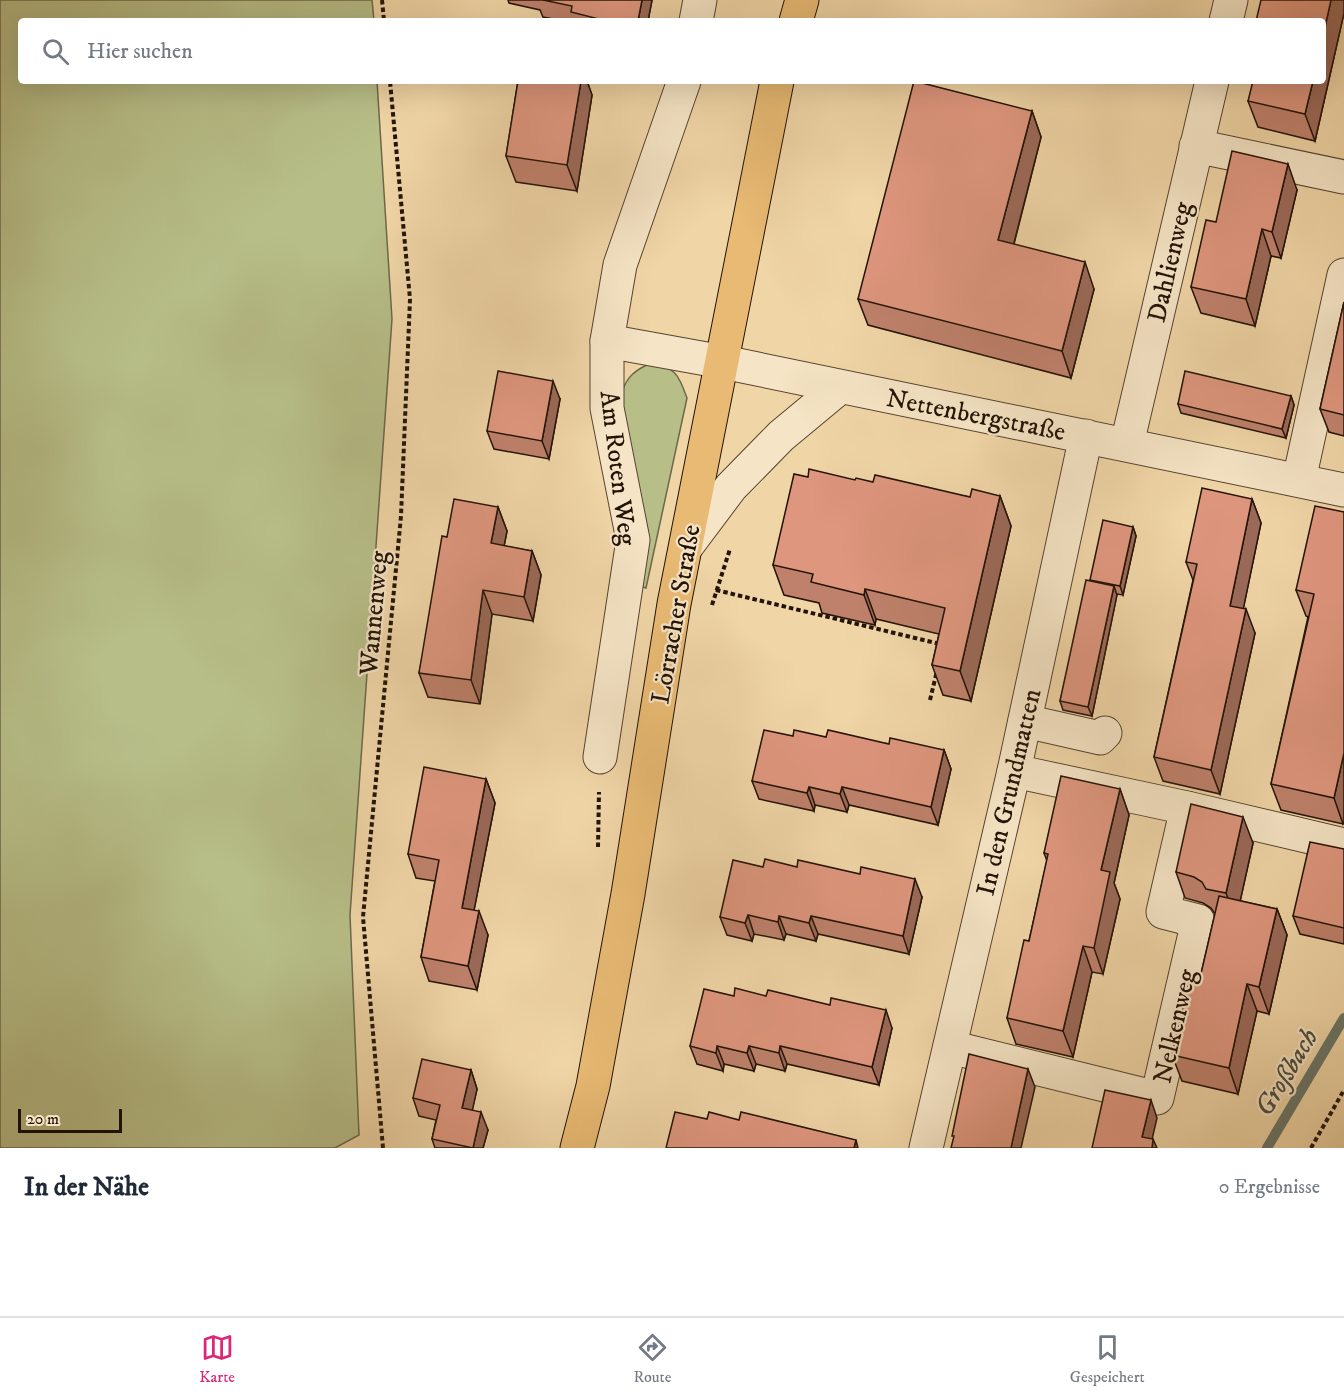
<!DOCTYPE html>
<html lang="de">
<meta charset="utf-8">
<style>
:root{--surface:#fff;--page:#f2f2f3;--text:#1f2937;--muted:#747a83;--line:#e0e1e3;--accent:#db2777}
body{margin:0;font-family:"IM FELL DW Pica",serif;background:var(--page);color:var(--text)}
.scale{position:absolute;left:18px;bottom:15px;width:104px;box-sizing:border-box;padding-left:6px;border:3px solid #231307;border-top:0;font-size:16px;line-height:21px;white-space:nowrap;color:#231307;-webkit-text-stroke:4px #f5e4c5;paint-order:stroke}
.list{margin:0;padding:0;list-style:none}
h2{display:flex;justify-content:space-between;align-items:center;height:78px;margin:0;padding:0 24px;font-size:26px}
h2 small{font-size:20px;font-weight:400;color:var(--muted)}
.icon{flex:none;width:33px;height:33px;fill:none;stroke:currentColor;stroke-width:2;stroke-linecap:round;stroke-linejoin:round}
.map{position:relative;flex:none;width:1344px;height:1148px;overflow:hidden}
.search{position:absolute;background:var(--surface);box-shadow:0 6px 24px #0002;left:18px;right:18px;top:18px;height:66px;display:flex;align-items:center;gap:15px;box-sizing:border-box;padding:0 21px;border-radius:6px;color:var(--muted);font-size:22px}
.sheet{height:168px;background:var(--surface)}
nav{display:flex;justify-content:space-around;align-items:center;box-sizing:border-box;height:84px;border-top:2px solid var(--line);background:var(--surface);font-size:16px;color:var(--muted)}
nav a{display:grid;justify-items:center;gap:3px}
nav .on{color:var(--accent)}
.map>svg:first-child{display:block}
.green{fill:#b7be88;stroke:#6d6848;stroke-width:1.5}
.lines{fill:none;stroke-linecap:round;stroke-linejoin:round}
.stream{stroke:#6a7669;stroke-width:10}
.minor-casing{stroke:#56442f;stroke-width:35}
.major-casing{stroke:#231307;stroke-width:35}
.path{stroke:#231307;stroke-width:4;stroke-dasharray:4.5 3;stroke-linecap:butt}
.minor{stroke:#f5e4c5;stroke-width:33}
.major{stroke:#e8ba73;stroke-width:33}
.wall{fill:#bf816c;stroke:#231307;stroke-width:1.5}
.shaded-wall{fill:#9b6958;stroke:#231307;stroke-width:1.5}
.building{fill:#de967e;stroke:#231307;stroke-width:1.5}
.labels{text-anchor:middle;stroke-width:4.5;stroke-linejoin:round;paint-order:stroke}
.street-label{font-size:26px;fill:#231307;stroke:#f5e4c5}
.water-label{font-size:27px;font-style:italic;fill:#4d4d40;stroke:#f5e4c5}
</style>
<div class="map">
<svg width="1344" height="1148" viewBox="0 0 1344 1148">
<rect width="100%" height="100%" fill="#f0d5a6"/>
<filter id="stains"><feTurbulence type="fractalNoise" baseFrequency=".00333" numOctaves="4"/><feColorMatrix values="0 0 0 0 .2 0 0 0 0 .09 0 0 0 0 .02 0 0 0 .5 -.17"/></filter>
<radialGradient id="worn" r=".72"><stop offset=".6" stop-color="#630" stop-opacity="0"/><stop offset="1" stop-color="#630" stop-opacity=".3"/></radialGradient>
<g class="green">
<polygon points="0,0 372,0 374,21 21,21 21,81 377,81 392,319 350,915 359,1135 335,1148 0,1148"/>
<path d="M647,365c28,0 31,9 40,33l-41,190 -7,-2 -19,-189c5,-16 11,-25 27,-32z"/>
</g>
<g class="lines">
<polyline class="stream" points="1267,1148 1344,1018"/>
<defs>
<g id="minor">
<polyline points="696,21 700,0"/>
<polyline points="1226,21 1231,0"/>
<polyline points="1196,146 1344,177"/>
<polyline points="607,341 723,362 1344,490"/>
<polyline points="1127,444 1212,81"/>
<polyline points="1299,480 1344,275"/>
<polyline points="686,547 731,487 781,436 840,387"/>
<polyline points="1025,721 1100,738 1105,733"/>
<polyline points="600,757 633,540 607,408 607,341 620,265 684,81"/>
<polyline points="1014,771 1187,808 1344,845"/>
<polyline points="950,1047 1157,1098 1198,921 1163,912 1187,808"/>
<polyline points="926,1148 1014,771 1086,436"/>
</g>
<g id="major">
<polyline points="796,21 802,0"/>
<polyline points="577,1148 593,1086 628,894 674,604 777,81"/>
</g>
</defs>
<use href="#minor" class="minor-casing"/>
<use href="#major" class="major-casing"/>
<g class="path">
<polyline points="382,0 384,21"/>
<polyline points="716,590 940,644"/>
<polyline points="712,605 730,549"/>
<polyline points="930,700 937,671"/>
<polyline points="598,847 599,792"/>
<polyline points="383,1148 363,917 401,516 410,299 390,81"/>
<polyline points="1311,1148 1344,1090"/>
</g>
<use href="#minor" class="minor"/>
<use href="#major" class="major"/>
</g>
<g class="wall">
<polygon points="508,0 652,0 648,21 563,21 543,17 540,10 509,3"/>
<polygon points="1344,0 1344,13 1315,141 1258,127 1248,101 1323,81"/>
<polygon points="518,81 587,81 592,95 577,191 516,182 506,156"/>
<polygon points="1032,111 1041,137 1014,244 1094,289 1071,378 868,325 858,299"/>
<polygon points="1297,190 1281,258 1271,256 1255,326 1201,313 1191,287 1216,222"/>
<polygon points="1344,302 1344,436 1329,432 1320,409"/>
<polygon points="1291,396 1294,405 1286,438 1181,413 1178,404"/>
<polygon points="560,399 549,459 494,449 487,431"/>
<polygon points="808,477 873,482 970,497 1000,496 1011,526 971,701 943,695 932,665 939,634 876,619 875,625 822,613 819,603 784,595 773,565"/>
<polygon points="1252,499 1261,523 1243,609 1255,633 1220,794 1163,781 1154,757 1193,580 1186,562"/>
<polygon points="498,507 507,531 504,546 532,551 541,575 533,621 492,614 480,704 428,697 419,673 447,537"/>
<polygon points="1344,512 1344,822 1343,824 1281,810 1271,784 1308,617 1306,616 1296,590"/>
<polygon points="1133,527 1136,536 1123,595 1117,594 1092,716 1063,710 1060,701 1091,581 1090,580"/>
<polygon points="793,736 826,737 944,750 951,769 938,825 849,805 847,812 815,805 814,811 759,799 752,781"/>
<polygon points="486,779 495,803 474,910 488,935 477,990 429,981 421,957 435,881 416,878 408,854"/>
<polygon points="1120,789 1129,815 1114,883 1120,899 1103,974 1092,972 1073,1057 1016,1044 1007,1018 1029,941 1047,861 1044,853"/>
<polygon points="1253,843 1240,901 1277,909 1287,935 1269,1014 1257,1011 1238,1094 1182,1081 1172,1055 1200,978 1215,914 1211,908 1203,903 1185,898 1176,872"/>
<polygon points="1344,849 1344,944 1300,934 1293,916"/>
<polygon points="763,867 922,897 909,954 818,934 816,941 786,934 784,940 754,934 752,941 727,935 720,917"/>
<polygon points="734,996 892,1028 879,1085 787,1064 785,1071 756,1064 754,1071 724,1064 723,1071 697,1064 690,1046"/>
<polygon points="471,1070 477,1089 472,1110 488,1130 483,1148 435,1148 432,1139 436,1120 419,1116 413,1098"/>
</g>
<g class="shaded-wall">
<polygon points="642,0 652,0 648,21 638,21"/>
<polygon points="1331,0 1344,0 1344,13 1315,141 1305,114 1313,81 1323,81 1323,36"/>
<polygon points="581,81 587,81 592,95 577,191 567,165"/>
<polygon points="1032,111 1041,137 1008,266 998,240"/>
<polygon points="1288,164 1297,190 1281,258 1272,232"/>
<polygon points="1262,229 1271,256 1255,326 1246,299"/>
<polygon points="1085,262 1094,289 1071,378 1062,351"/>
<polygon points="553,381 560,399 549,459 542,441"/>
<polygon points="1291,396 1294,405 1286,438 1282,429"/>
<polygon points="1000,496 1011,526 971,701 960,671"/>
<polygon points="1252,499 1261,523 1239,630 1230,606"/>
<polygon points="498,507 507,531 500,567 491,543"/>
<polygon points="1133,527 1136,536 1123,595 1120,586"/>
<polygon points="532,551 541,575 533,621 524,597"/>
<polygon points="1114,586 1117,595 1092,716 1088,707"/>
<polygon points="865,589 876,619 875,625 864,595"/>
<polygon points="483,590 492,614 480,704 471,680"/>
<polygon points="1246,609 1255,633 1220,794 1211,770"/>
<polygon points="944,750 951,769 938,825 931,807"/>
<polygon points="1344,753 1344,822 1343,824 1334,798"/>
<polygon points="486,779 495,803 470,931 462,908"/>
<polygon points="809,787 815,805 814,811 807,793"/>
<polygon points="842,787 849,805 847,812 840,794"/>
<polygon points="1120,789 1129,815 1114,883 1120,899 1103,974 1094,948 1101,870"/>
<polygon points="1243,817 1253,843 1236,920 1226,893"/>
<polygon points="915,879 922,897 909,954 903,936"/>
<polygon points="1277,909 1287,935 1269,1014 1259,987"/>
<polygon points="479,911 488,935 477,990 468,966"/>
<polygon points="748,915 754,934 752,941 745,923"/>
<polygon points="779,916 786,934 784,940 778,922"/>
<polygon points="811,916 818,934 816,941 809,923"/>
<polygon points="1083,946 1092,972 1073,1057 1063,1031"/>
<polygon points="1247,984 1257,1011 1238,1094 1229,1068"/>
<polygon points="886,1010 892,1028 879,1085 872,1067"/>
<polygon points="717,1046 724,1064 723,1071 716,1053"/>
<polygon points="749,1046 756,1064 754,1071 747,1053"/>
<polygon points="780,1046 787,1064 785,1071 779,1053"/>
<polygon points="1028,1069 1035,1087 1021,1148 1011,1148"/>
<polygon points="471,1070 477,1089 469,1126 462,1108"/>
<polygon points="1151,1100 1157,1118 1150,1148 1142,1137"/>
<polygon points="481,1112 488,1130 483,1148 473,1148"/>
<polygon points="1153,1139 1157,1148 1152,1148"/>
<polygon points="856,1140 858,1148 854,1148"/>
</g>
<g class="building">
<polygon points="543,0 642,0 638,21 603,21 603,20 571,12 572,6"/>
<polygon points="1261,0 1331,0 1323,36 1323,21 1256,21"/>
<polygon points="518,81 581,81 567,165 506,156"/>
<polygon points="914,81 1032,111 998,240 1085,262 1062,351 858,299"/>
<polygon points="1253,81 1313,81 1305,114 1248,101"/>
<polygon points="1232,151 1288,164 1272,232 1262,229 1246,299 1191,287 1206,220 1216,222"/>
<polygon points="1344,302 1344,415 1320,409"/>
<polygon points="498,371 553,381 542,441 487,431"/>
<polygon points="1185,371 1291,396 1282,429 1178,404"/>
<polygon points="809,469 855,480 856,478 873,482 875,475 970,497 972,489 1000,496 960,671 932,665 945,608 865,589 864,595 811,582 813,574 773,565 794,474 808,477"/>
<polygon points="1202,488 1252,499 1230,606 1246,609 1211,770 1154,757 1197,564 1186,562"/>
<polygon points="454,499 498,507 491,543 532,551 524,597 483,590 471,680 419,673 442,536 447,537"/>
<polygon points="1315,506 1344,512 1344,753 1334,798 1271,784 1314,594 1296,590"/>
<polygon points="1103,520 1133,527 1120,586 1090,580"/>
<polygon points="1086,580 1114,586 1088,707 1060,701"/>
<polygon points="764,730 793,736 794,730 826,737 828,730 889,744 890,738 944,750 931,807 842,787 840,794 809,787 807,793 752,781"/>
<polygon points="424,767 486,779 462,908 479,911 468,966 421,957 439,860 408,854"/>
<polygon points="1061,776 1120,789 1101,870 1110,872 1094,948 1083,946 1063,1031 1007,1018 1024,940 1029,941 1048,854 1044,853"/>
<polygon points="1191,804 1243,817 1226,893 1206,889 1202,882 1194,877 1176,872"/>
<polygon points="1310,842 1344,849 1344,928 1293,916"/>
<polygon points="765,859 797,867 798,860 860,874 861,867 915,879 903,936 811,916 809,923 779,916 778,922 748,915 745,923 720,917 733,860 763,867"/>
<polygon points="1219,896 1277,909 1259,987 1247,984 1229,1068 1172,1055 1190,976 1200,978"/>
<polygon points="735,988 766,996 768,990 830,1005 831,998 886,1010 872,1067 780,1046 779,1053 749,1046 747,1053 717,1046 716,1053 690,1046 704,989 734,996"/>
<polygon points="969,1054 1028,1069 1011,1148 951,1148 954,1136 952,1136"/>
<polygon points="422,1059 471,1070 462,1108 481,1112 473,1148 432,1139 440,1105 413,1098"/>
<polygon points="1105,1090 1151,1100 1142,1137 1153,1139 1152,1148 1092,1148"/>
<polygon points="675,1112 707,1119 709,1112 739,1120 741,1112 856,1140 854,1148 666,1148"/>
</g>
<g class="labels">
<g class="street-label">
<text transform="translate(1169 262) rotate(-77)" y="9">Dahlienweg</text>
<text transform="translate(976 414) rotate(11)" y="9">Nettenbergstraße</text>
<text transform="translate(619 468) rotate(83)" y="9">Am Roten Weg</text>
<text transform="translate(373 613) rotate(-85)" y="9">Wannenweg</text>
<text transform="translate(675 614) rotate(-80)" y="9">Lörracher Straße</text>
<text transform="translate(1008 792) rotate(-77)" y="9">In den Grundmatten</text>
<text transform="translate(1174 1026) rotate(-77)" y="9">Nelkenweg</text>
</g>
<g class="water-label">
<text transform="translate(1286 1072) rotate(-59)" y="9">Großbach</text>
</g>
</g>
<rect width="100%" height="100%" filter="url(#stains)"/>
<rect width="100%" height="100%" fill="url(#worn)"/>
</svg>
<div class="scale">20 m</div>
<div class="search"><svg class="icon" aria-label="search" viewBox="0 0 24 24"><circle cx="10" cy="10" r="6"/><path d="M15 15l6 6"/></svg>Hier suchen</div>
</div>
<section class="sheet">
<h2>In der Nähe<small>0 Ergebnisse</small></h2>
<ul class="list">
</ul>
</section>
<nav>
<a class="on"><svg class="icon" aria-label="map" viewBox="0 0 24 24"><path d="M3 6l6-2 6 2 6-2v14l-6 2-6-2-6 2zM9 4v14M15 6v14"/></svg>Karte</a>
<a><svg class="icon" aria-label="directions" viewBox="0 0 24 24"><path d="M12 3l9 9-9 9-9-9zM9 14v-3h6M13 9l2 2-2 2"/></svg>Route</a>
<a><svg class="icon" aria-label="saved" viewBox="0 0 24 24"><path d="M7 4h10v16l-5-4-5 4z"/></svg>Gespeichert</a>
</nav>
